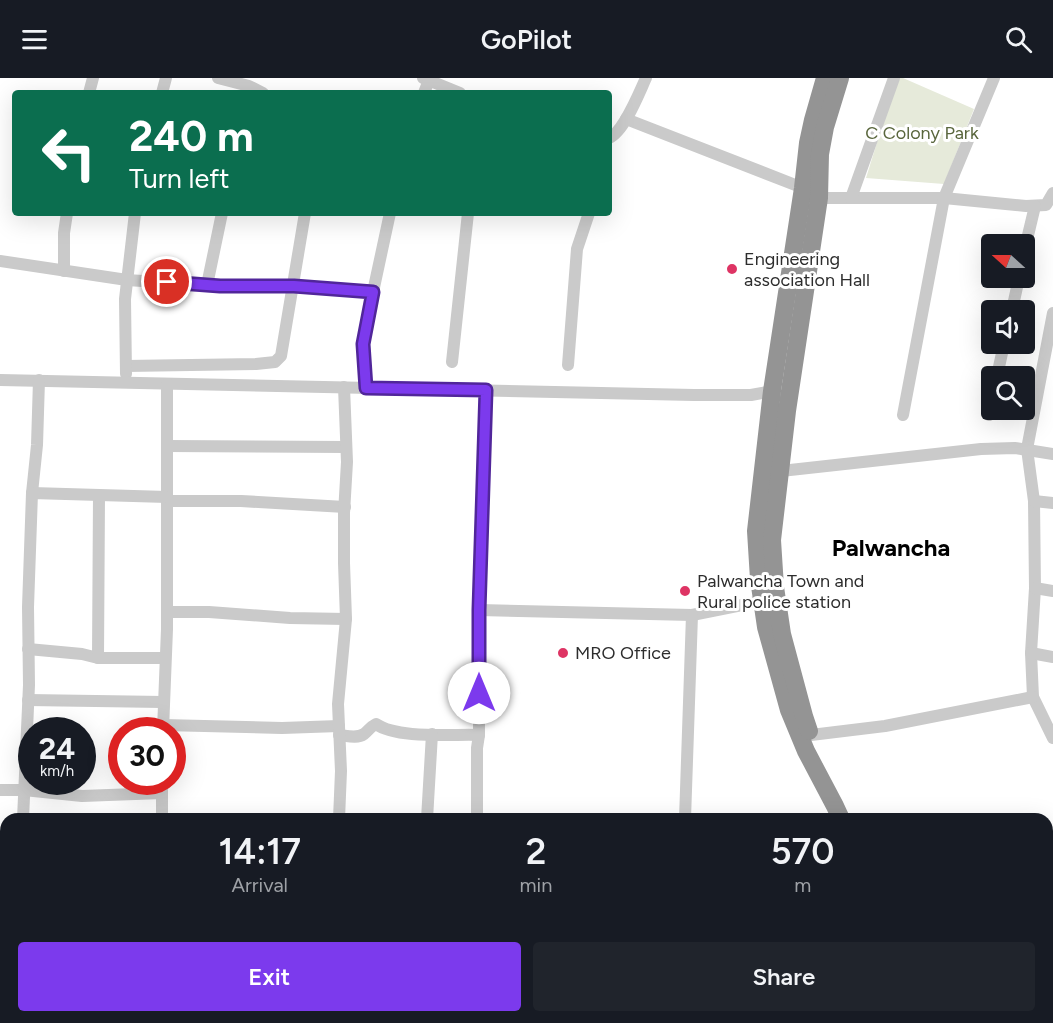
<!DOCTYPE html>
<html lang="en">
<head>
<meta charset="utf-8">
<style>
  body { margin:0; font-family:Figtree,sans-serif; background:#20242c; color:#f1f3f6; height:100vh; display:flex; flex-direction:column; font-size:22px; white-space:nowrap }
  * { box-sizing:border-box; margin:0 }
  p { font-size:20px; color:#9ea1a6 }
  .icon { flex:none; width:33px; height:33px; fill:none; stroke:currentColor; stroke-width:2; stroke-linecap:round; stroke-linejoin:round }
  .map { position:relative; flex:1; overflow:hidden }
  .panel { position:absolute; left:0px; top:735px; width:1053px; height:210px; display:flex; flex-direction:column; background:#171b24; border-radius:18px 18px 0 0; box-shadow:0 6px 24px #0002 }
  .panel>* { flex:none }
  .guide { position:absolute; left:12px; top:12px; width:600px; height:126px; border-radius:6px; box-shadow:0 6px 24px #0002; background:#0b6e4f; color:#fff; overflow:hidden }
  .needle { width:39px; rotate:291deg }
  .controls { position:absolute; left:981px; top:156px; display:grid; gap:12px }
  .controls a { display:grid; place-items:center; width:54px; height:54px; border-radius:6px; background:#171b24; box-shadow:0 6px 24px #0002; font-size:30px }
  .speed { position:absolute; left:18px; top:639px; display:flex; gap:12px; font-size:30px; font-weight:700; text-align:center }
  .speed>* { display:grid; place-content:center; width:78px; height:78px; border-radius:50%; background:#171b24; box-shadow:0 6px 24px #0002; line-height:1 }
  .speed small { font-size:15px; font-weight:400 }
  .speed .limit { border:9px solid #d22; background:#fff; color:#111 }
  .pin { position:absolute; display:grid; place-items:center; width:51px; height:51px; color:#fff; margin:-26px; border:3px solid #fff; border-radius:50%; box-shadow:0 2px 6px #0007 }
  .me { position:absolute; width:66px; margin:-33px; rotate:0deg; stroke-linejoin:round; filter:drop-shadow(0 0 4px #0008) }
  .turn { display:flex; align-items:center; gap:21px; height:126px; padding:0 18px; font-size:27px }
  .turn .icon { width:78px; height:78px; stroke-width:2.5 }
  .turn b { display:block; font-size:42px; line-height:51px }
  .eta { display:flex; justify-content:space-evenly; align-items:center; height:102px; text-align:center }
  .eta b { font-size:36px; font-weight:600; line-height:42px }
  .primary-button { display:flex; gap:12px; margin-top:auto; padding:12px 18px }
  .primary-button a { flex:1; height:69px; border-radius:6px; background:#7c3aed; color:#fff; font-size:24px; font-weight:600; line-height:69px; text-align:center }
  .primary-button a+a { background:#20242c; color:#f1f3f6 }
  header { display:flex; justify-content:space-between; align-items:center; height:78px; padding:0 18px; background:#171b24; font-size:27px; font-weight:600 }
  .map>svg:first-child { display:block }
</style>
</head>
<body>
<header><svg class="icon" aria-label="menu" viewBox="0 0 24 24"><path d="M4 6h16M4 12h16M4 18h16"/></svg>GoPilot<svg class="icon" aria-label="search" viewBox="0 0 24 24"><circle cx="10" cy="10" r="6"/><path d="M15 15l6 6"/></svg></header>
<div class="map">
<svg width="1053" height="945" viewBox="0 0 1053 945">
  <rect width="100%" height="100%" fill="#fff"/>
  <!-- green -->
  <path fill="#e6eada" d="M897,0H903L974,31L944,106L866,100Z"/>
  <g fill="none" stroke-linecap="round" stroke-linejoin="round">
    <!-- minor -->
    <g stroke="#cacaca" stroke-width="12">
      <path d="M218,0L249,8L263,15"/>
      <path d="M423,0L460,15"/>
      <path d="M89,15L93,0"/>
      <path d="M162,15L166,0"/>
      <path d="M424,15L429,2"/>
      <path d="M626,41L803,110L819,120H944L1026,128L1046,127L1053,115"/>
      <path d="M609,60C624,54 639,15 646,0"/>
      <path d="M851,120L894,0"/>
      <path d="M1024,174L1035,128"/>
      <path d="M0,183L127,202L220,208H294L373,214"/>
      <path d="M64,193V155L67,135"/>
      <path d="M207,207L222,135"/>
      <path d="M1012,232L1019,200"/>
      <path d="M1053,235L1027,371L1034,423L1035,510L1031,575L1033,619L1053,660"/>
      <path d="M452,284L468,135"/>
      <path d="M568,287L577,171L589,135"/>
      <path d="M126,288L256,286L275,284L281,278L305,135"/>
      <path d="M126,296L125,221L135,135"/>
      <path d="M997,298L1004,266"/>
      <path d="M0,302L694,317H751L772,313L776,318"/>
      <path d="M366,310L363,266L373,214L390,135"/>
      <path d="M903,337L944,120L994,0"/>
      <path d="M989,337L992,325"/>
      <path d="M167,368L346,369"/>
      <path d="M781,393L981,371L1015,370L1053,376"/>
      <path d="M32,415L37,367L39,302"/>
      <path d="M167,423H241L345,429"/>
      <path d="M1034,423L1053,425"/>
      <path d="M1035,510L1053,513"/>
      <path d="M479,532L692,537L762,523L766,527"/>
      <path d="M167,534H209L290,540L346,541"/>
      <path d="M28,571L82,576L98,580H165"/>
      <path d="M1031,575L1053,579"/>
      <path d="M98,580L99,418"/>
      <path d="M28,622L163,624"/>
      <path d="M163,647L282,650L339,648"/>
      <path d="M163,652L167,551V306"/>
      <path d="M339,657C348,658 357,661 364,656C369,652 370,649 376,646C397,661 452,656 479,657"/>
      <path d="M811,657L885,648L1033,619"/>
      <path d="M0,712H24L82,718L162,715"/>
      <path d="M23,741L29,607L28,529L32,415L167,419"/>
      <path d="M162,741V704"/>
      <path d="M339,741L341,693L338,626L346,541L344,485V435L347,384L344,309"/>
      <path d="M427,741L432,656"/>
      <path d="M477,741V670L479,657V532L486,312"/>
      <path d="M685,741L692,537"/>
      <path d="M0,771H6"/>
      <path d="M1047,855L1053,854"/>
      <path d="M337,939V945"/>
      <path d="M803,939H813"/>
      <path d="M858,939L860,945"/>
      <path d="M679,944L733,939"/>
      <path d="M17,945V939"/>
      <path d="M155,945V939"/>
      <path d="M475,945V939"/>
    </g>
    <!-- highway -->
    <g stroke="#949494" stroke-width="18">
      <path d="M825,0L813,42L808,65L803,110L772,313L756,453L759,501L766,549L789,632L806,673L835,728L841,741"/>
      <path d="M809,653L804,638L782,556L775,509L772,462L787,333L819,120L820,76L825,49L840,0"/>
      <path d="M917,939L919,945"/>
      <path d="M932,939L935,945"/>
    </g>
  </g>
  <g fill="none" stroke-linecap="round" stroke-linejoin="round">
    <defs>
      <path id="route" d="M167,204L220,208H294L373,214L363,266L366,310L486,312L479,532V615"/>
    </defs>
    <!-- route casing -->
    <use href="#route" stroke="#51269a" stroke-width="15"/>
    <!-- route -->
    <use href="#route" stroke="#7c3aed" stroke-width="10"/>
  </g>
  <!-- markers -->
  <g fill="#de3464" stroke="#fff" stroke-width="2">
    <circle cx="732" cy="191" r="6"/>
    <circle cx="685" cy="513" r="6"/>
    <circle cx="563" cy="575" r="6"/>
  </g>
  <g text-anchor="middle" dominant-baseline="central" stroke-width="6" stroke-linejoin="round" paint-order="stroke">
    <!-- park labels -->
    <g font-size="18" fill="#59663c" stroke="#fff">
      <text x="922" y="55">C Colony Park</text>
    </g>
    <!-- poi labels -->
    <g font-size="18" fill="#2d2d2d" stroke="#fff" text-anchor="start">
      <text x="744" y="181">Engineering<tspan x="744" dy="21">association Hall</tspan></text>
      <text x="697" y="503">Palwancha Town and<tspan x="697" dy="21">Rural police station</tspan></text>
      <text x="575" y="575">MRO Office</text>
    </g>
    <!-- district labels -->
    <g font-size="24" font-weight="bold" fill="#000" stroke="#fff">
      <text x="891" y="469">Palwancha</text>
    </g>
  </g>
</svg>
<div class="controls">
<a><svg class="needle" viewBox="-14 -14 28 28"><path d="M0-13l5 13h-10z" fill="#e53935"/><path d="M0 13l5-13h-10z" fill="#9ea1a6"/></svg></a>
<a><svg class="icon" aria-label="sound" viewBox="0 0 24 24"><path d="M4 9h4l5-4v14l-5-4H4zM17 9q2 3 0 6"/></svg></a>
<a><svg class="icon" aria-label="search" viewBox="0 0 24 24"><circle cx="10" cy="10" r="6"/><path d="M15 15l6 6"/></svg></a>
</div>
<div class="speed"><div>24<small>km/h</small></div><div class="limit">30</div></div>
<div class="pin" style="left:167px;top:204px;background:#d93025"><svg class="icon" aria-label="arrive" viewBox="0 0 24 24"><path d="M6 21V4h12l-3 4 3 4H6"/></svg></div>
<svg class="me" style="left:479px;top:615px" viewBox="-20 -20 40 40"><circle r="19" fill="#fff"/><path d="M0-13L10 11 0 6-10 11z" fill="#7c3aed"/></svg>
<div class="guide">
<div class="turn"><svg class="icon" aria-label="left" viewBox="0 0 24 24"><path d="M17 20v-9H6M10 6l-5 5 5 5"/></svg><div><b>240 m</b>Turn left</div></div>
</div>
<section class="panel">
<div class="eta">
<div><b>14:17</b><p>Arrival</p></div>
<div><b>2</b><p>min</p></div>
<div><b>570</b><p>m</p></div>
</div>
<div class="primary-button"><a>Exit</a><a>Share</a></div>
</section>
</div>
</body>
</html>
